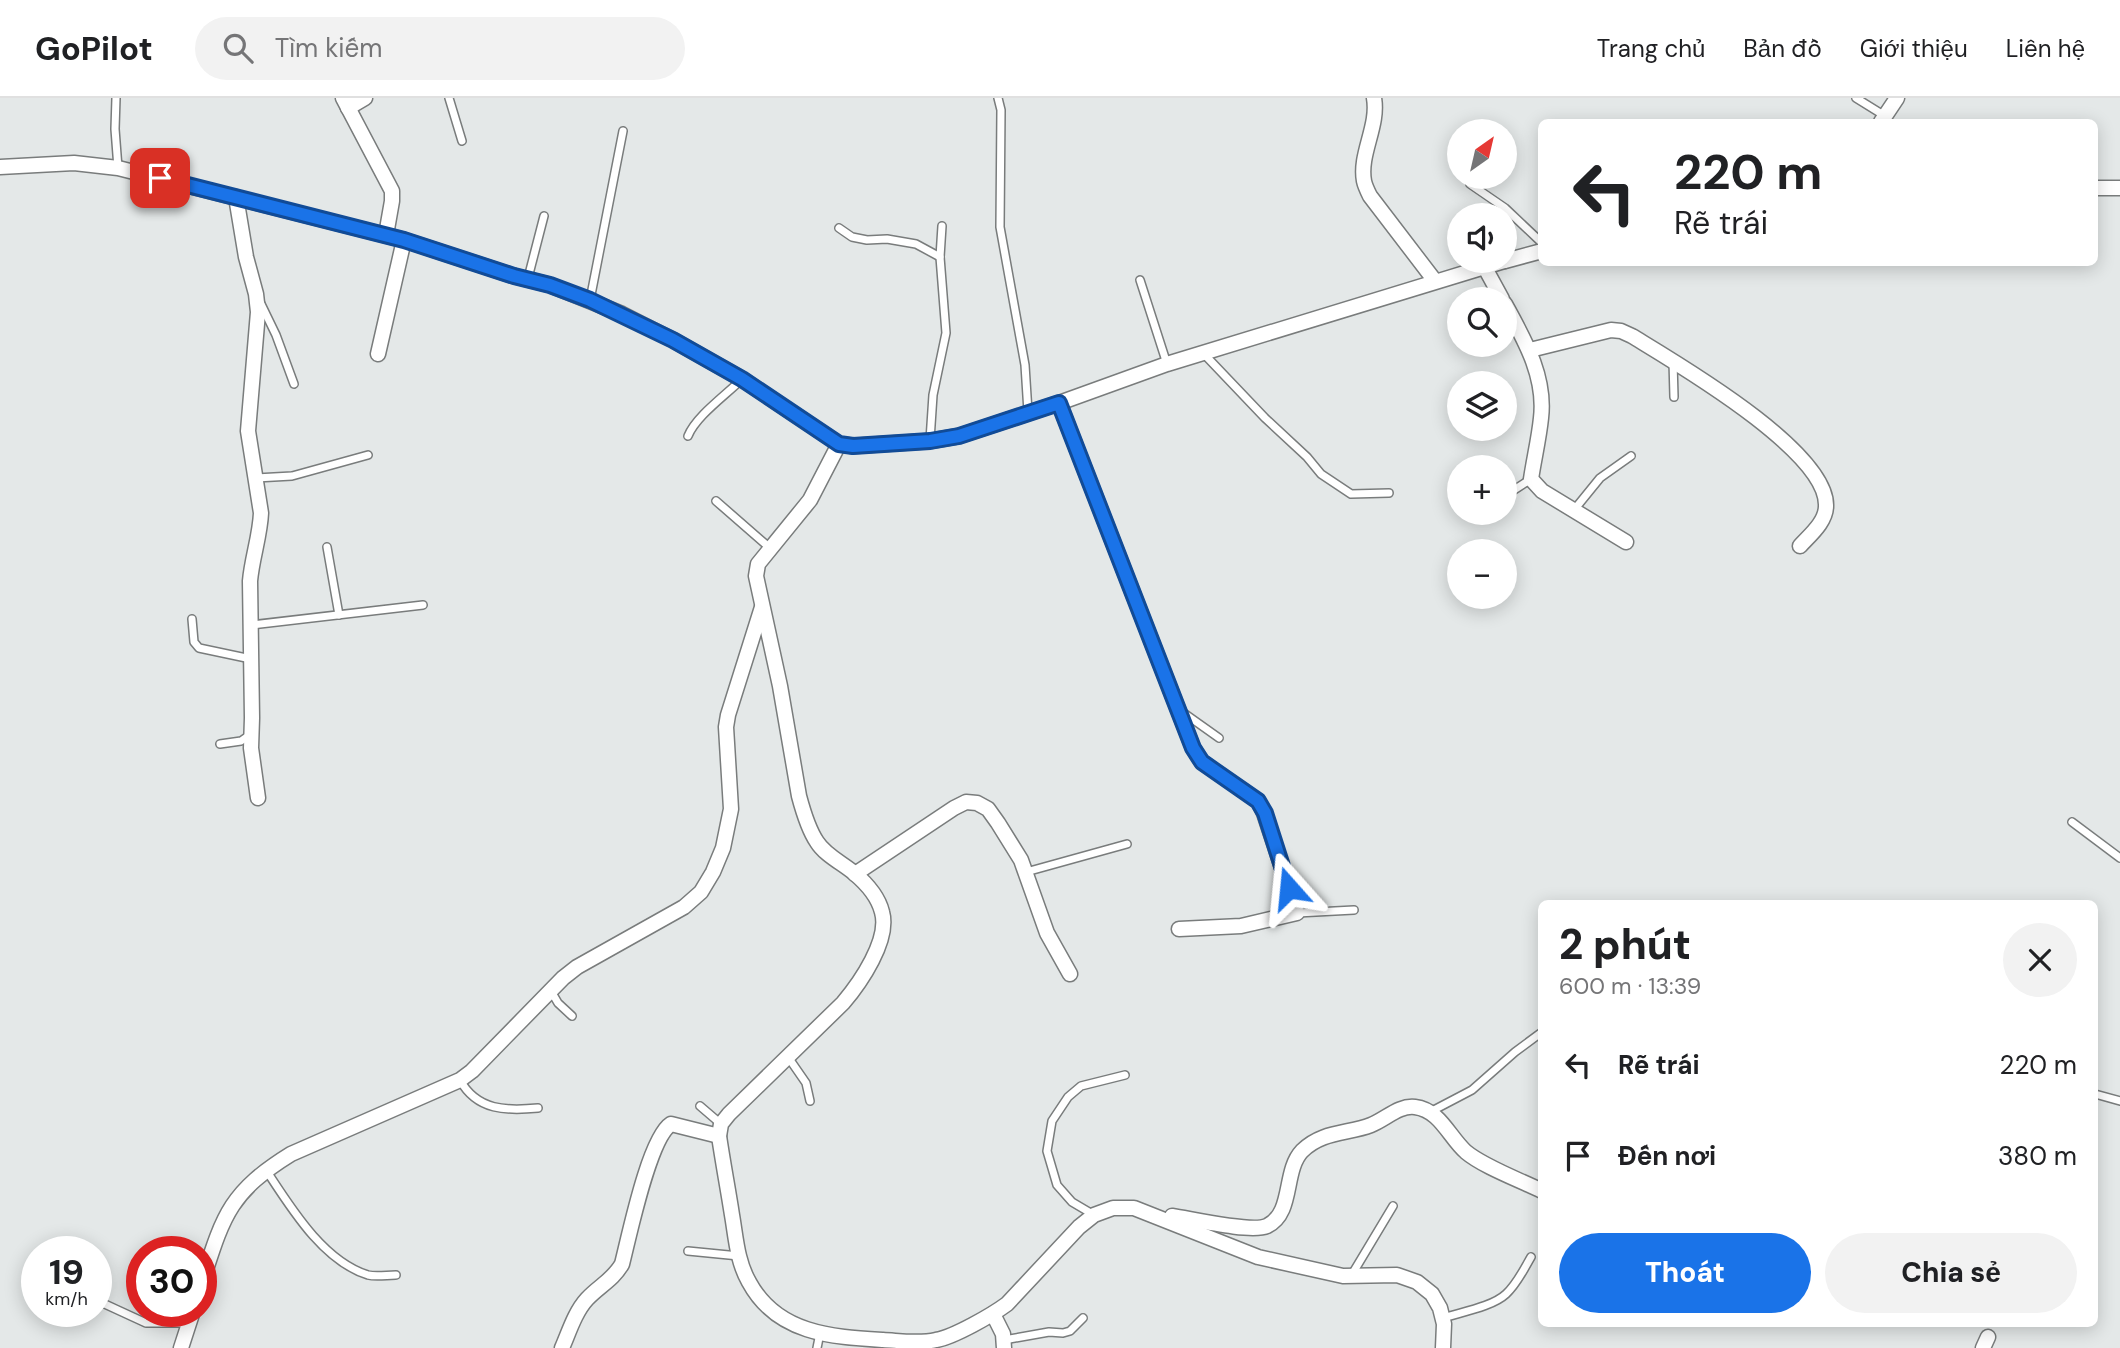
<!DOCTYPE html>
<html lang="vi">
<head>
<meta charset="utf-8">
<style>
  body { margin:0; font-family:"DM Sans",sans-serif; background:#f2f2f2; color:#202124; height:100vh; display:flex; flex-direction:column; font-size:26px; white-space:nowrap }
  * { box-sizing:border-box; margin:0 }
  p { font-size:23px; color:#757577 }
  .icon { flex:none; width:38px; height:38px; fill:none; stroke:currentColor; stroke-width:2; stroke-linecap:round; stroke-linejoin:round }
  .map { position:relative; flex:1; overflow:hidden }
  .panel { position:absolute; left:1538px; top:802px; width:560px; height:427px; display:flex; flex-direction:column; background:#fff; border-radius:10px; box-shadow:0 4px 18px #0003 }
  .panel>* { flex:none }
  .hud { position:absolute; left:1538px; top:21px; width:560px; height:147px; border-radius:10px; box-shadow:0 4px 18px #0003; background:#fff; color:#202124; overflow:hidden }
  .needle { width:46px; rotate:34deg }
  .buttons { position:absolute; left:1447px; top:21px; display:grid; gap:14px }
  .buttons a { display:grid; place-items:center; width:70px; height:70px; border-radius:50%; background:#fff; box-shadow:0 4px 18px #0003; font-size:35px }
  .speed { position:absolute; left:21px; top:1138px; display:flex; gap:14px; font-size:35px; font-weight:700; text-align:center }
  .speed>* { display:grid; place-content:center; width:91px; height:91px; border-radius:50%; background:#fff; box-shadow:0 4px 18px #0003; line-height:1 }
  .speed small { font-size:18px; font-weight:400 }
  .speed .limit { border:10px solid #d22; background:#fff; color:#111 }
  .pin { position:absolute; display:grid; place-items:center; width:60px; height:60px; color:#fff; margin:-30px; border-radius:14px; box-shadow:0 4px 10px #0006 }
  .me { position:absolute; width:77px; margin:-38px; rotate:342deg; stroke-linejoin:round; filter:drop-shadow(0 0 5px #0008) }
  .turn { display:flex; align-items:center; gap:24px; height:147px; padding:0 21px; font-size:32px }
  .turn .icon { width:91px; height:91px; stroke-width:2.5 }
  .turn b { display:block; font-size:49px; line-height:60px }
  .round { display:grid; place-items:center; flex:none; width:74px; height:74px; border-radius:37px; background:#f2f2f2 }
  .head { display:flex; align-items:center; justify-content:space-between; height:119px; padding:0 21px }
  h1 { font-size:42px; font-weight:800; line-height:52px }
  .primary-button { display:flex; gap:14px; margin-top:auto; padding:14px 21px }
  .primary-button a { flex:1; height:80px; border-radius:42px; background:#1a73e8; color:#fff; font-size:28px; font-weight:800; line-height:80px; text-align:center }
  .primary-button a+a { background:#f2f2f2; color:#202124 }
  ul { padding:0; list-style:none }
  li { display:flex; align-items:center; gap:21px; height:91px; padding:0 21px }
  li div { flex:1 }
  li b { display:block; font-size:26px }
  li em { font-style:normal }
  header { display:flex; align-items:center; gap:42px; box-sizing:border-box; height:98px; padding:0 35px; background:#fff; border-bottom:2px solid #e0e0e0 }
  header strong { font-size:33px }
  nav { display:flex; gap:38px; margin-inline-start:auto; font-size:24px }
  .search { width:490px; height:63px; background:#f2f2f2; display:flex; align-items:center; gap:18px; box-sizing:border-box; padding:0 24px; border-radius:38px; color:#757577; font-size:26px }
  .map>svg:first-child { display:block }
</style>
</head>
<body>
<header>
<strong>GoPilot</strong>
<div class="search"><svg class="icon" aria-label="search" viewBox="0 0 24 24"><circle cx="10" cy="10" r="6"/><path d="M15 15l6 6"/></svg>Tìm kiếm</div>
<nav><a>Trang chủ</a><a>Bản đồ</a><a>Giới thiệu</a><a>Liên hệ</a></nav>
</header>
<div class="map">
<svg width="2120" height="1250" viewBox="0 0 2120 1250">
  <rect width="100%" height="100%" fill="#e4e8e8"/>
  <g fill="none" stroke-linecap="round" stroke-linejoin="round">
    <defs>
      <g id="service">
        <path d="M116,0L115,31L118,70"/>
        <path d="M449,0L462,43"/>
        <path d="M998,0L1001,12L1000,129L1025,267L1028,314"/>
        <path d="M1856,0L1885,18"/>
        <path d="M1470,86L1505,110L1542,145"/>
        <path d="M839,130L852,139L867,142L887,141L916,146L940,159"/>
        <path d="M528,180L544,118"/>
        <path d="M1140,182L1167,266"/>
        <path d="M590,202L623,33"/>
        <path d="M261,206L276,237L294,286"/>
        <path d="M1204,256L1265,320L1307,359L1321,376L1351,396L1389,395"/>
        <path d="M1673,263L1674,299"/>
        <path d="M688,338C696,318 726,297 742,281"/>
        <path d="M930,342L933,297L946,235L940,159L942,128"/>
        <path d="M256,380L292,378L368,357"/>
        <path d="M1505,391L1514,392L1531,381"/>
        <path d="M716,403L770,450"/>
        <path d="M1574,412L1600,380L1631,358"/>
        <path d="M327,449L339,517"/>
        <path d="M192,521L194,544L199,550L251,561"/>
        <path d="M251,527L423,507"/>
        <path d="M1181,613L1219,640"/>
        <path d="M220,646L241,643L251,636"/>
        <path d="M2072,724L2120,760"/>
        <path d="M1026,774L1127,746"/>
        <path d="M1297,815L1354,812"/>
        <path d="M551,893L558,905L572,918"/>
        <path d="M788,959L806,985L810,1003"/>
        <path d="M460,982C477,1013 507,1013 538,1010"/>
        <path d="M2095,996L2120,1003"/>
        <path d="M700,1008L721,1026"/>
        <path d="M1430,1014L1472,992L1515,954L1542,934"/>
        <path d="M266,1072C291,1110 323,1163 368,1177C376,1179 387,1177 396,1177"/>
        <path d="M1094,1117L1072,1104L1057,1087L1047,1053L1052,1023L1068,999L1081,988L1125,977"/>
        <path d="M688,1153L739,1158"/>
        <path d="M1351,1178L1393,1108"/>
        <path d="M96,1202L146,1225H188"/>
        <path d="M1443,1220C1461,1214 1492,1209 1506,1196C1517,1186 1524,1171 1531,1159"/>
        <path d="M1004,1242L1049,1234L1063,1235L1070,1233L1083,1220"/>
        <path d="M817,1250L820,1235"/>
      </g>
      <g id="minor">
        <path d="M343,0L392,93V103L386,137"/>
        <path d="M1374,0C1379,28 1359,56 1364,83C1365,88 1368,94 1370,98L1435,183"/>
        <path d="M348,10L365,0"/>
        <path d="M1881,24L1897,0"/>
        <path d="M0,69L74,65L118,70L404,142L514,178L550,187L622,216L673,242L742,281L839,346L853,348L930,343L959,338L1059,305L1167,266L1504,163"/>
        <path d="M2095,90H2120"/>
        <path d="M236,99L246,159L256,196L258,214L248,333L261,415C260,438 252,460 250,483L252,620L251,650L258,700"/>
        <path d="M1505,163L1542,153"/>
        <path d="M1484,168L1502,201"/>
        <path d="M1505,206C1524,241 1546,278 1541,320C1539,340 1534,361 1531,381L1542,393L1626,444"/>
        <path d="M1530,252L1611,232L1621,233L1632,238C1676,265 1828,353 1826,408C1826,424 1810,437 1800,448"/>
        <path d="M378,256L404,142"/>
        <path d="M1059,305L1193,650L1202,664L1258,703L1264,715L1297,815L1241,828L1179,831"/>
        <path d="M839,346L810,402L758,466L756,478L780,588L799,698C803,713 808,731 817,744C825,757 842,765 854,775C866,785 878,798 882,814C890,842 860,885 843,905L729,1016L721,1026L719,1038C723,1065 728,1091 732,1117C736,1140 737,1163 749,1184C777,1236 832,1239 883,1242C901,1243 919,1246 936,1242C954,1239 992,1217 1007,1206L1079,1129L1094,1117L1113,1110H1134L1258,1159L1343,1178L1397,1177L1417,1184L1432,1196L1440,1210L1444,1226L1443,1250"/>
        <path d="M855,776L954,710L966,704L977,705L988,711L998,725L1021,762L1047,835L1070,876"/>
        <path d="M1172,1118C1192,1121 1251,1135 1267,1128C1294,1115 1283,1073 1302,1053C1322,1033 1348,1036 1371,1027C1386,1021 1399,1007 1415,1009C1440,1012 1449,1039 1466,1054C1484,1069 1520,1082 1542,1093"/>
        <path d="M201,1187C223,1119 228,1095 291,1056L460,982L472,973L563,880L577,869L684,809L701,794L713,774L723,750L731,711L726,629L728,617L762,509"/>
        <path d="M993,1216L1003,1236L1004,1250"/>
        <path d="M181,1250L193,1213"/>
        <path d="M562,1250C569,1234 575,1214 587,1201C599,1188 613,1182 622,1166C629,1139 649,1040 671,1026L719,1038"/>
        <path d="M1983,1250L1988,1239"/>
      </g>
    </defs>
    <!-- service casing -->
    <use href="#service" stroke="#797c7c" stroke-width="10"/>
    <!-- minor casing -->
    <use href="#minor" stroke="#797c7c" stroke-width="17"/>
    <!-- service -->
    <use href="#service" stroke="#fff" stroke-width="7"/>
    <!-- minor -->
    <use href="#minor" stroke="#fff" stroke-width="14"/>
  </g>
  <g fill="none" stroke-linecap="round" stroke-linejoin="round">
    <defs>
      <path id="route" d="M160,80L404,142L514,178L550,187L590,202L673,242L742,281L839,346L853,348L930,343L959,338L1059,305L1193,650L1202,664L1258,703L1265,715L1289,790"/>
    </defs>
    <!-- route casing -->
    <use href="#route" stroke="#114b97" stroke-width="18"/>
    <!-- route -->
    <use href="#route" stroke="#1a73e8" stroke-width="12"/>
  </g>
</svg>
<div class="buttons">
<a><svg class="needle" viewBox="-14 -14 28 28"><path d="M0-13l5 13h-10z" fill="#e53935"/><path d="M0 13l5-13h-10z" fill="#757577"/></svg></a>
<a><svg class="icon" aria-label="sound" viewBox="0 0 24 24"><path d="M4 9h4l5-4v14l-5-4H4zM17 9q2 3 0 6"/></svg></a>
<a><svg class="icon" aria-label="search" viewBox="0 0 24 24"><circle cx="10" cy="10" r="6"/><path d="M15 15l6 6"/></svg></a>
<a><svg class="icon" aria-label="layers" viewBox="0 0 24 24"><path d="M12 4l9 5-9 5-9-5zM3 14l9 5 9-5"/></svg></a>
<a>+</a>
<a>−</a>
</div>
<div class="speed"><div>19<small>km/h</small></div><div class="limit">30</div></div>
<div class="pin" style="left:160px;top:80px;background:#d93025"><svg class="icon" aria-label="arrive" viewBox="0 0 24 24"><path d="M6 21V4h12l-3 4 3 4H6"/></svg></div>
<svg class="me" style="left:1289px;top:790px" viewBox="-20 -20 40 40"><path d="M0-17L14 15 0 8-14 15z" fill="#1a73e8" stroke="#fff" stroke-width="4"/></svg>
<div class="hud">
<div class="turn"><svg class="icon" aria-label="left" viewBox="0 0 24 24"><path d="M17 20v-9H6M10 6l-5 5 5 5"/></svg><div><b>220 m</b>Rẽ trái</div></div>
</div>
<section class="panel">
<div class="head"><div><h1>2 phút</h1><p>600 m · 13:39</p></div><a class="round"><svg class="icon" aria-label="close" viewBox="0 0 24 24"><path d="M6 6l12 12M18 6L6 18"/></svg></a></div>
<ul>
<li><svg class="icon" aria-label="left" viewBox="0 0 24 24"><path d="M17 20v-9H6M10 6l-5 5 5 5"/></svg><div><b>Rẽ trái</b></div><em>220 m</em></li>
<li><svg class="icon" aria-label="arrive" viewBox="0 0 24 24"><path d="M6 21V4h12l-3 4 3 4H6"/></svg><div><b>Đến nơi</b></div><em>380 m</em></li>
</ul>
<div class="primary-button"><a>Thoát</a><a>Chia sẻ</a></div>
</section>
</div>
</body>
</html>
